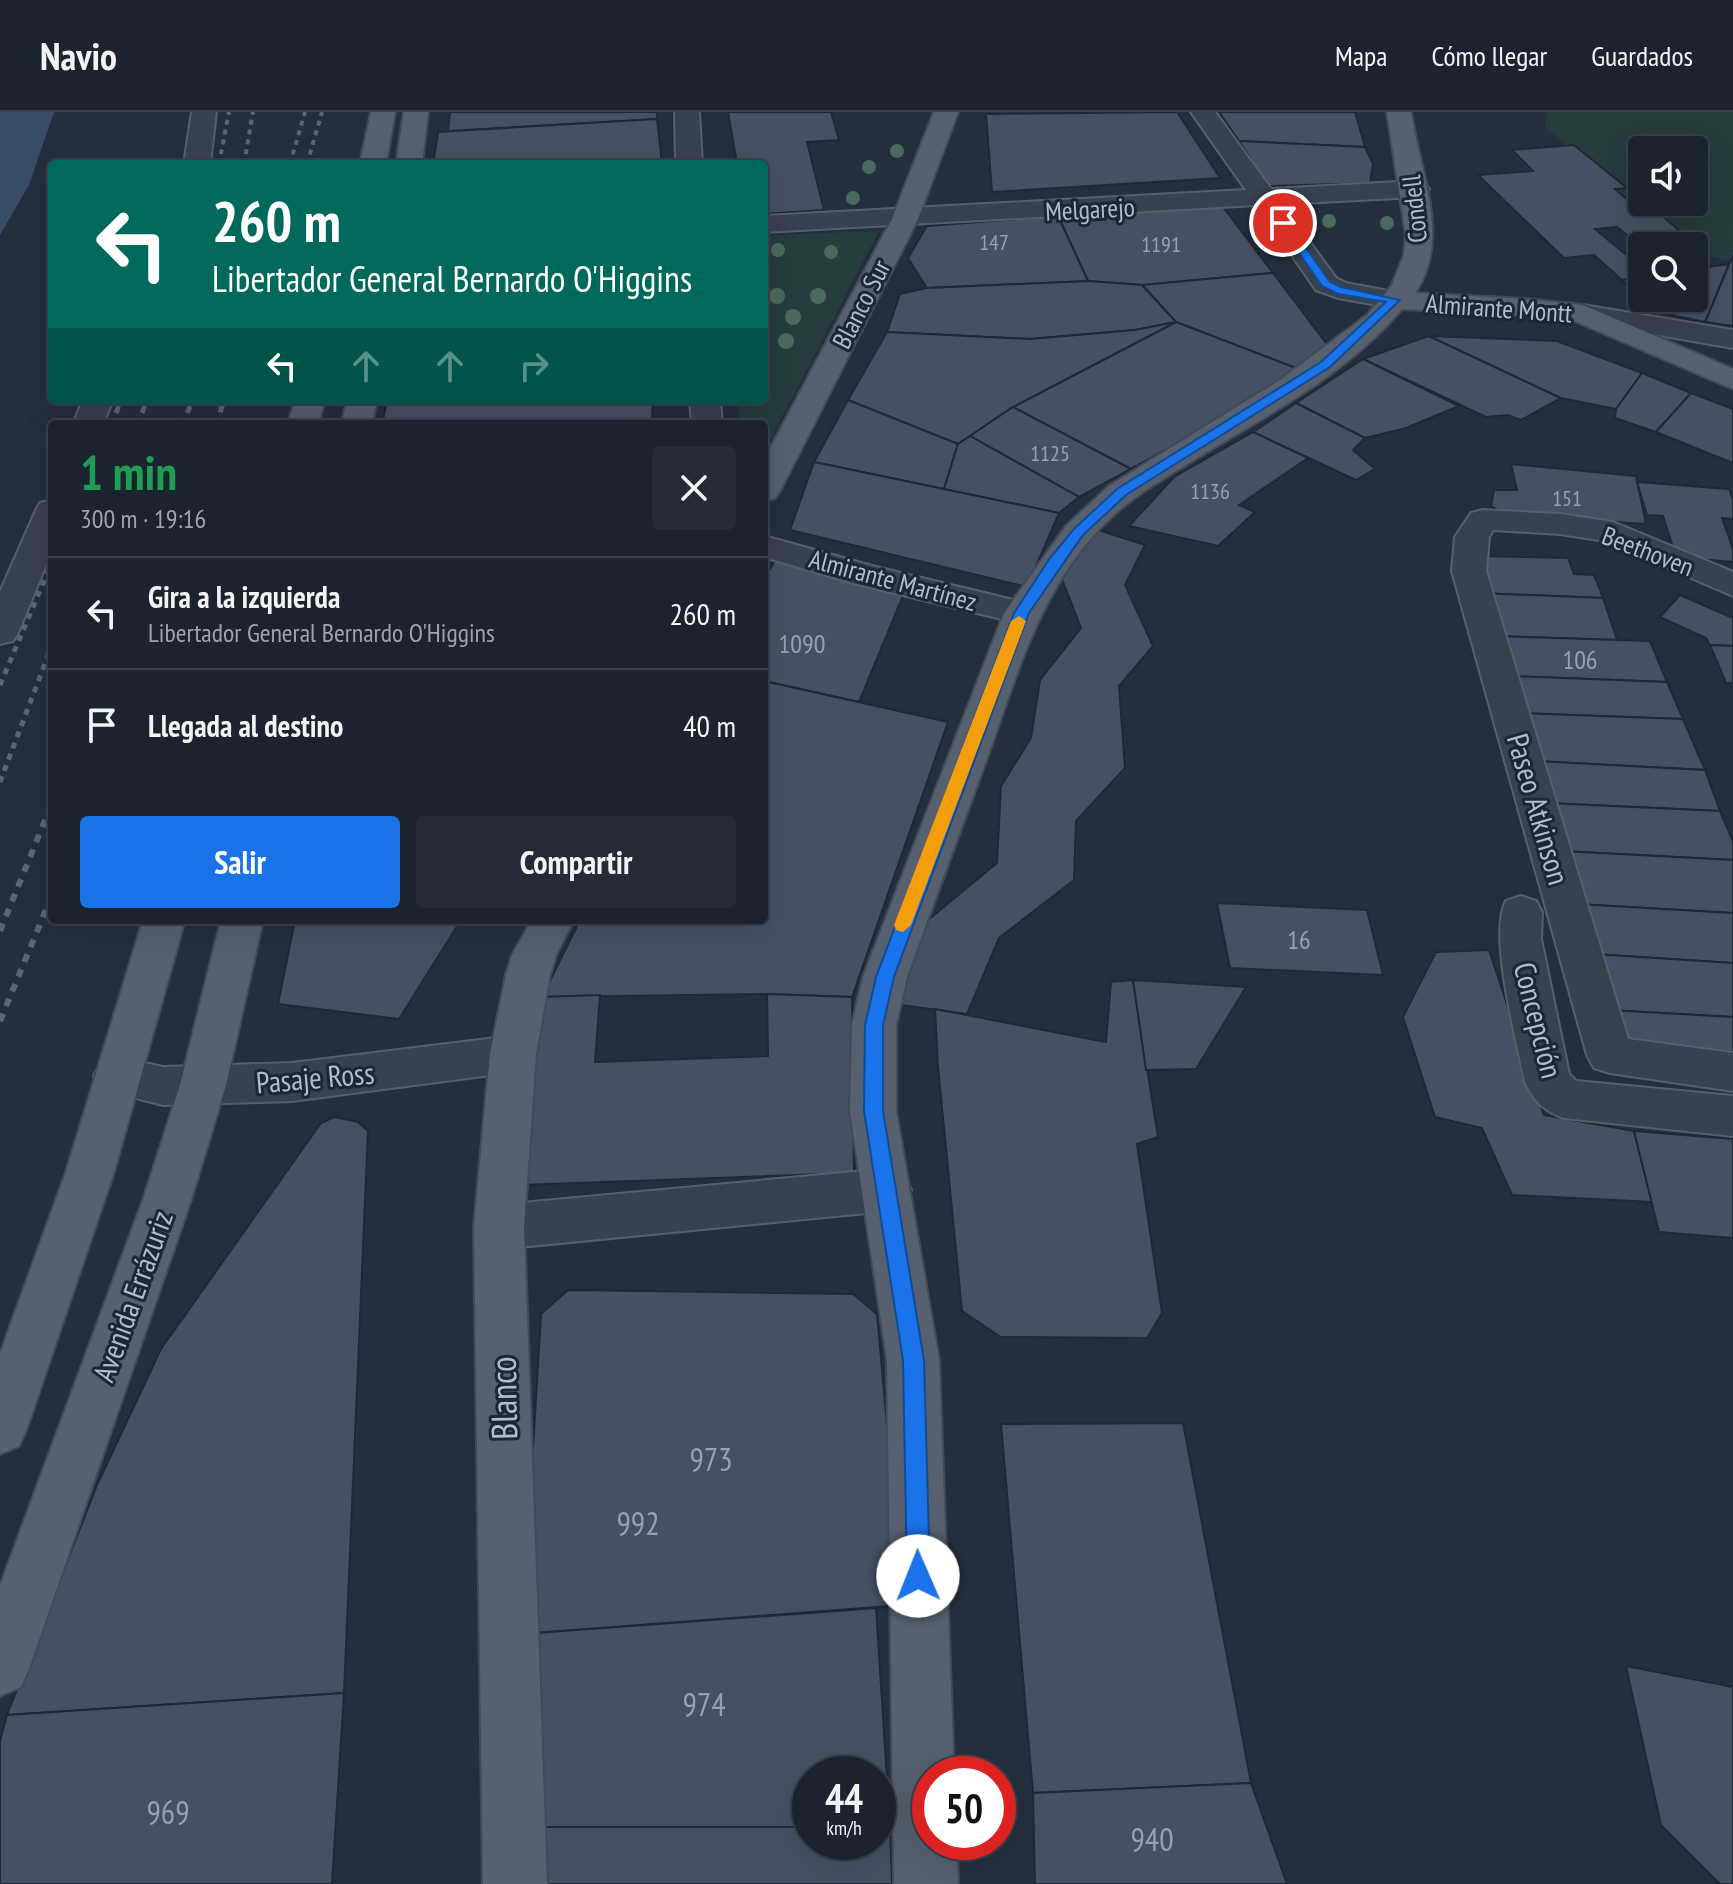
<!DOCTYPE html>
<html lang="es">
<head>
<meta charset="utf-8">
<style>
  body { margin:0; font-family:"PT Sans Narrow",sans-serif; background:#242b36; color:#f1f3f6; height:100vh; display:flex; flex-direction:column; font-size:30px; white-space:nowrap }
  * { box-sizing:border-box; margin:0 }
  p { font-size:26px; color:#a0a4aa }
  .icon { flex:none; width:44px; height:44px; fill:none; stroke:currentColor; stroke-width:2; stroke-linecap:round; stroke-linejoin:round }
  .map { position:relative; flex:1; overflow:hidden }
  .sheet { position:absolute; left:48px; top:308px; width:720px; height:504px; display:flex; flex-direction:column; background:#1b232e; border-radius:8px; box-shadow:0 8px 32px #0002,0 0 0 2px #39404a }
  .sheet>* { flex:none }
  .banner { position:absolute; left:48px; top:48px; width:720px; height:244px; border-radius:8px; box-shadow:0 8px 32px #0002,0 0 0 2px #39404a; background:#00695c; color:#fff; overflow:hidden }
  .controls { position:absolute; left:1628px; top:24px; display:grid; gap:16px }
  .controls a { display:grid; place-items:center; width:80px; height:80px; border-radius:8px; background:#1b232e; box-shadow:0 8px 32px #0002,0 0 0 2px #39404a; font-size:40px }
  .speed { position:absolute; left:792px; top:1644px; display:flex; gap:16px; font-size:40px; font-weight:700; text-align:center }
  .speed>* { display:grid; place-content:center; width:104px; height:104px; border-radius:50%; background:#1b232e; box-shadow:0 8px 32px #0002,0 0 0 2px #39404a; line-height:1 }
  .speed small { font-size:20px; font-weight:400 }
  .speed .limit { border:12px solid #d22; background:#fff; color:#111 }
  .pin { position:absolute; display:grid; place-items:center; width:68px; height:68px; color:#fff; margin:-34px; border:4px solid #fff; border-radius:50%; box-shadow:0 2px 8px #0007 }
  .me { position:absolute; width:88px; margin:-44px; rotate:359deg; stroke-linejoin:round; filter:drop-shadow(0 0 6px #0008) }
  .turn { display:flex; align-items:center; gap:28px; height:168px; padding:0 32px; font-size:36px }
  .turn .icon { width:104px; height:104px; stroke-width:2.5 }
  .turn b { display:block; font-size:56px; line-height:68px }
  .lanes { display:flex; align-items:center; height:76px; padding:0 32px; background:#0003; justify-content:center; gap:40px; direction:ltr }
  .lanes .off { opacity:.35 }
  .round { display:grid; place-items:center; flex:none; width:84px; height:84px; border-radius:8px; background:#242b36 }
  .overview { display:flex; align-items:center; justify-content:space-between; height:136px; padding:0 32px }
  h1 { font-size:48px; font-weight:700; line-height:60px; color:#1e9e55 }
  .cta { display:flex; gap:16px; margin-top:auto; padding:16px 32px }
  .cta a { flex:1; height:92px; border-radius:8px; background:#1a73e8; color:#fff; font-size:32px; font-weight:700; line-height:92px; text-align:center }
  .cta a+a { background:#242b36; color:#f1f3f6 }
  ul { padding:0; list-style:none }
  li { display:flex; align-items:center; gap:24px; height:112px; padding:0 32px; border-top:2px solid #39404a }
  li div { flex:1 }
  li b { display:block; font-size:30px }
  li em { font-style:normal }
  header { display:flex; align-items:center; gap:48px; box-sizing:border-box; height:112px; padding:0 40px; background:#1b232e; border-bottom:2px solid #39404a }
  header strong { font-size:38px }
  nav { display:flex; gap:44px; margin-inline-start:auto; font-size:28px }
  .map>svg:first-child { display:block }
</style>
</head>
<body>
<header>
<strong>Navio</strong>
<nav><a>Mapa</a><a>Cómo llegar</a><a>Guardados</a></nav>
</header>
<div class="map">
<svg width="1733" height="1772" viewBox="0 0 1733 1772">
  <rect width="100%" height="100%" fill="#242f3e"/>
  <!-- green -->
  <g fill="#263c3f" fill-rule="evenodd">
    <path d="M1547,0H1733V149L1708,144L1693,130L1618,86L1615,77L1545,15ZM1642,38H1694V90H1642Z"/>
    <path d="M879,119L764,340V312H739L738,288H764V123Z"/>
  </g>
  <!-- water -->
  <path fill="#394c67" d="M0,0H54L29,73L0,123Z"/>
  <!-- building -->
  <g fill="#455162" stroke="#1f2835" stroke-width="2">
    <path d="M450,0H657V7L448,19Z"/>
    <path d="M728,0H831L839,28L807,30L824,98L764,102V52H737Z"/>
    <path d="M1177,0L1220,66L992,80L986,2Z"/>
    <path d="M1219,0H1355L1365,35L1239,29Z"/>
    <path d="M657,7L662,52H433L438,20Z"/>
    <path d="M1239,29L1365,35L1373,52L1370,71L1268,74Z"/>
    <path d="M1574,33L1627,76L1615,77L1634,93L1648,92L1693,130L1642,135L1617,115L1595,117L1642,156V165L1622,168L1594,143L1564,146L1478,63L1533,59L1512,38Z"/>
    <path d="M1223,95L1273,161L1142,173L1088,169L1058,104Z"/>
    <path d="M1058,104L1088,169L927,176L908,146L927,114Z"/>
    <path d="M1733,143V214L1705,210L1729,152Z"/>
    <path d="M1729,152L1705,210L1653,199L1622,168L1642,165V186H1694V157Z"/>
    <path d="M1273,161L1332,239L1301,258L1176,210L1142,173Z"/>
    <path d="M1088,169L1142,173L1176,210L1135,218L1030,227L887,220L900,182L927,176Z"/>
    <path d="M1176,210L1301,258V263L1131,357L1013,295Z"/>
    <path d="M1176,210L1013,295L958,332L848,288L887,220L1030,227L1135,218Z"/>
    <path d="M1429,224L1561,286L1521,308L1508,303L1486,305L1363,247Z"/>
    <path d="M1429,224L1557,229L1642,261L1616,297L1561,286Z"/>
    <path d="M1363,247L1459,294L1406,316L1365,326L1296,291Z"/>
    <path d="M1642,261L1691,281L1656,320L1615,306L1616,297Z"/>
    <path d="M1691,281L1733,297V351L1656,320Z"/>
    <path d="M387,288H653L652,312H382Z"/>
    <path d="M848,288L958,332L944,377L814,350Z"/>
    <path d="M1296,291L1365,326L1353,338L1375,357L1356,368L1253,320Z"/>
    <path d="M1013,295L1131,357L1079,385L970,324Z"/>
    <path d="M1253,320L1308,346L1239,393L1255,400L1218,434L1129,414L1174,365Z"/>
    <path d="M970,324L1079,385L1059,401L944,377L958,332Z"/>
    <path d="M814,350L1059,401L1027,475L790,418Z"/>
    <path d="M1511,352L1636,364L1646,412L1506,403L1491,394L1494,378H1517Z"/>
    <path d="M1637,370L1729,377L1733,388V407L1722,406L1733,437V450L1676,445L1663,404L1647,403Z"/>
    <path d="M1089,415L1145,433L1125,473L1153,534L1119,574L1125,656L1076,709L1074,768L999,826L967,902L893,892L922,813L997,751L1001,674L1031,626L1040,568L1081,516L1060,462Z"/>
    <path d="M777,444L905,479L859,590L764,569V468Z"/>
    <path d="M1478,444L1568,446L1574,462L1594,463L1603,486L1478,481Z"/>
    <path d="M1478,481L1603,486L1617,528L1494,524Z"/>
    <path d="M1680,483L1733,506V534L1710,533L1706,526L1660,505Z"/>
    <path d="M1494,524L1650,529L1667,570L1508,564Z"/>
    <path d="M1710,533L1733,534V571H1726Z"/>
    <path d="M1508,564L1667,570L1683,607L1520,601Z"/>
    <path d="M764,569L948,610L852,885L767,882L542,885L580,808H764Z"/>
    <path d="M1520,601L1683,607L1705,658L1535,649Z"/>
    <path d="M1535,649L1705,658L1720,699L1547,691Z"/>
    <path d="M1547,691L1720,699L1733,730V748L1562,739Z"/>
    <path d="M1562,739L1733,748V801L1577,792Z"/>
    <path d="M1217,791L1367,798L1383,863L1230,856Z"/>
    <path d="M1577,792L1733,801V851L1593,842Z"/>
    <path d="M295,808H461L399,907L278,892Z"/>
    <path d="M1489,838L1544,1003L1634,1019L1652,1090L1512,1083L1482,1016L1435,1005L1403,905L1436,840Z"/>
    <path d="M1593,842L1733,851V905L1608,898Z"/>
    <path d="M1133,868L1158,1025L1137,1032L1162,1201L1147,1226L1001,1225L962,1199L938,955L935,897L1106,930L1111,870Z"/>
    <path d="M1133,868L1246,875L1196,957L1146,958Z"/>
    <path d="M767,882L852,885L854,1061L521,1073L542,885L600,883L595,950L768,944Z"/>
    <path d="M1608,898L1733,905V956L1627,942Z"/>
    <path d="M334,1005L358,1010L368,1019L344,1581L7,1603L97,1373L161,1237L321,1011Z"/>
    <path d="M1634,1019L1733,1027V1126L1659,1120Z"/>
    <path d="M568,1178L853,1182L877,1202L903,1493L522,1522L541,1202Z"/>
    <path d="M1183,1311L1251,1671L1033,1681L1001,1312Z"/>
    <path d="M876,1496L890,1714H878V1662H810V1715H533L522,1522Z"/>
    <path d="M1626,1554L1733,1575V1772H1720L1661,1713Z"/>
    <path d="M344,1581L332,1772H0V1629L7,1603Z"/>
    <path d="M1251,1671L1287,1772H1035L1033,1681Z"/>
    <path d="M878,1714H890L892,1772H536L533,1715H810V1730H878Z"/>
  </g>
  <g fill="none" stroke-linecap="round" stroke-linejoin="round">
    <defs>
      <g id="minor">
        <path d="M192,0H216L210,52H184Z"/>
        <path d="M675,0H699L702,52H676Z"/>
        <path d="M1191,0H1215L1271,77L1416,69L1425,72L1429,77L1425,82L1416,85L1282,92L1336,166L1346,171L1404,182L1408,188L1404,194L1394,196L1338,186L1316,178L1257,93L764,120V104L1246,78Z"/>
        <path d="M1583,193L1733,218V236L1573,208L1569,202L1573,196Z"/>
        <path d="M83,288H113L103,312H73Z"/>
        <path d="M690,288H720L722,312H692Z"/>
        <path d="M52,388V438L18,521L13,529L0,532V480L36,398L40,391Z"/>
        <path d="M1483,398L1560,402L1613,410L1733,460V484L1605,429L1560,422L1493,418L1489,425L1486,459L1628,927L1733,941V979L1610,961L1594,956L1587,943L1452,459L1455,425L1471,401Z"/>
        <path d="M764,424L876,455L1034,493L1040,501L1034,509L1022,512L857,472L764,445Z"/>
        <path d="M1521,784L1536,789L1542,800L1541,827L1569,962L1576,969L1733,984V1024L1564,1006C1544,999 1534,989 1525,970C1517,929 1488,822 1506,789Z"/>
        <path d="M513,924L529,929L536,942L529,955L513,960L292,989L163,993L101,977L94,964L101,951L117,945L163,955L292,951Z"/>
        <path d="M887,1057L904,1063L911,1078L904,1093L887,1099L499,1137L482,1130L474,1115L482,1100L499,1093Z"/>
      </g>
      <g id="major">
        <path d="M371,0H395L386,52H360Z"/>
        <path d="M404,0H428L422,52H396Z"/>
        <path d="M934,0H958L918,107L780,379L775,386L764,389V348L892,107Z"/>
        <path d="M1387,0H1411C1419,58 1452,127 1415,181L1525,187L1583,193L1733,257V277L1577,210L1525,203L1402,197C1348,261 1268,303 1197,346C1170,363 1141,379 1117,400C1042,467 1019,558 986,649C959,721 933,793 907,865L896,913V999L939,1248L954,1662H930V1730H957L958,1772H894L887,1248L850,999L852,913L863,865L1004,501L1066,414L1109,374L1280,268L1367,203L1392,173L1404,143L1406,124Z"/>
        <path d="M295,288H325L318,312H288Z"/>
        <path d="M347,288H377L372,312H342Z"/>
        <path d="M143,808H185L114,1060L27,1316L19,1334L0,1342V1242L66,1060Z"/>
        <path d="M221,808H263L226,973L191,1088L30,1554L21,1575L0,1584V1474L143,1088L180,973Z"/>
        <path d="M532,808H574L556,843L550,863L536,942L524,1115L547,1772H483L474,1115L490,942L506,863L512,843Z"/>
      </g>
    </defs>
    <!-- minor casing -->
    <use href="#minor" stroke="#565f6c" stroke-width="4"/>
    <!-- major casing -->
    <use href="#major" stroke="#414a57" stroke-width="4"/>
    <!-- minor -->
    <use href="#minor" fill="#38414e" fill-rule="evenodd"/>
    <!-- major -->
    <use href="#major" fill="#56606e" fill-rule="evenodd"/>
    <!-- rail-far2 -->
    <g stroke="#5a6575" stroke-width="4" stroke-dasharray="5 5" stroke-linecap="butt">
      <path d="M219,52L229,0"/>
      <path d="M244,52L253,0"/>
      <path d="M290,52L305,0"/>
      <path d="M307,52L322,0"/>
      <path d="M118,296L121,288"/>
      <path d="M144,296L147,288"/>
      <path d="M189,296L192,288"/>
      <path d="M222,296L224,288"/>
    </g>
    <!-- rail-far1 -->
    <g stroke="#5a6575" stroke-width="5" stroke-dasharray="6 6" stroke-linecap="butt">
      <path d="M111,312L119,294"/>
      <path d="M137,312L145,294"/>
      <path d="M183,312L190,294"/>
      <path d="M217,312L222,294"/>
      <path d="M0,573L52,450"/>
      <path d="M0,670L52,533"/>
    </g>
    <!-- rail -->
    <g stroke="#5a6575" stroke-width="6" stroke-dasharray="8 8" stroke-linecap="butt">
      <path d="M0,819L52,691"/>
      <path d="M0,909L52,783"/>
    </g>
  </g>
  <!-- trees -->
  <g fill="#4b6a5d">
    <circle cx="897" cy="39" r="7"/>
    <circle cx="869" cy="55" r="7"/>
    <circle cx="853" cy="86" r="7"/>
    <circle cx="1329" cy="109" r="7"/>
    <circle cx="1387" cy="111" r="7"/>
    <circle cx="778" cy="138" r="7"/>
    <circle cx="831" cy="140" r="7"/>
    <circle cx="777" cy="184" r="8"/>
    <circle cx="818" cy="184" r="8"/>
    <circle cx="793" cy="205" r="8"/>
    <circle cx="786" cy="229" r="8"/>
  </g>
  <!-- route -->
  <path fill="#1a73e8" stroke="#114b97" stroke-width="2" d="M1279,109H1287L1330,170L1341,175L1400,188L1330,255L1126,383L1083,423L1029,501L894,865L883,913V999L924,1248L930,1464L927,1472L918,1475L910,1472L907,1464L903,1248L864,999L865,913L876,865L1014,501L1050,446L1074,417L1117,377L1321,250L1386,190L1338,182L1322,174L1278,111Z"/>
  <!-- slow -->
  <path fill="#f59e0b" d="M1019,504L1026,509L911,813L903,820L896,818L894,813L1011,509Z"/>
  <g text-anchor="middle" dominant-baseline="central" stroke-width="6" stroke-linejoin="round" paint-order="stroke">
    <!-- far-number labels -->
    <g font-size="22" fill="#98a1af">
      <text x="994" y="130">147</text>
      <text x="1161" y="132">1191</text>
      <text x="1050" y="341">1125</text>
      <text x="1210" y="379">1136</text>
      <text x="1567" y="386">151</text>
    </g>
    <!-- far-street labels -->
    <g font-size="26" fill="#b4bcc9" stroke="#1d2633">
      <text transform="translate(1090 97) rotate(-3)">Melgarejo</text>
      <text transform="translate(1414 97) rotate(-96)">Condell</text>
      <text transform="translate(861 192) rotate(-63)">Blanco Sur</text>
      <text transform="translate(1499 196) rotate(4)">Almirante Montt</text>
      <text transform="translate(1648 439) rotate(21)">Beethoven</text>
      <text transform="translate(893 468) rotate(15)">Almirante Martínez</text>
    </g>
    <!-- number labels -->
    <g font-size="26" fill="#98a1af">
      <text x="802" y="531">1090</text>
      <text x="1580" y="547">106</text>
      <text x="1299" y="827">16</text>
    </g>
    <!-- street labels -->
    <g font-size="30" fill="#b4bcc9" stroke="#1d2633">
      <text transform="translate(1539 697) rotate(74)">Paseo Atkinson</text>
      <text transform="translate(1539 908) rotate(76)">Concepción</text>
      <text transform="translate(315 965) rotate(-5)">Pasaje Ross</text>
      <text transform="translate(132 1184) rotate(-70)">Avenida Errázuriz</text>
    </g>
    <!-- near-number labels -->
    <g font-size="32" fill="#98a1af">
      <text x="711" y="1347">973</text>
      <text x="638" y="1411">992</text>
      <text x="704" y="1592">974</text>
      <text x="168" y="1700">969</text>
      <text x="1152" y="1727">940</text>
    </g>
    <!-- near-street labels -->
    <g font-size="36" fill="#b4bcc9" stroke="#1d2633">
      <text transform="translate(503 1286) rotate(-91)">Blanco</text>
    </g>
  </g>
</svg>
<div class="controls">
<a><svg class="icon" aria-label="sound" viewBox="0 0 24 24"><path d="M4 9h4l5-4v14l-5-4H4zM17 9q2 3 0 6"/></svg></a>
<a><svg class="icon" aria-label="search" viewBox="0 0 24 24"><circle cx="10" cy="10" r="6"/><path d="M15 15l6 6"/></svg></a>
</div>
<div class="speed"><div>44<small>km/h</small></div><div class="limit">50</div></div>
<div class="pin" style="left:1283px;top:111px;background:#d93025"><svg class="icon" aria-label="arrive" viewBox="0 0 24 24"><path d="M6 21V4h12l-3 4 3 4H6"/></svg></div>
<svg class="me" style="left:918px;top:1464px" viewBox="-20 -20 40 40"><circle r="19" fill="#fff"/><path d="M0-13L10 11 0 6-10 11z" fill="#1a73e8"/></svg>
<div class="banner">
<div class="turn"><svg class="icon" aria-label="left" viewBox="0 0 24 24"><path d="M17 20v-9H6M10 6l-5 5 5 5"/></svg><div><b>260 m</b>Libertador General Bernardo O'Higgins</div></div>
<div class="lanes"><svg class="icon" aria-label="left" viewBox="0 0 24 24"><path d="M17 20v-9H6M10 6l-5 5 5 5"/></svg><svg class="icon off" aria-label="ahead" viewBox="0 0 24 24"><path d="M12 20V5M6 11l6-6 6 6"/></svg><svg class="icon off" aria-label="ahead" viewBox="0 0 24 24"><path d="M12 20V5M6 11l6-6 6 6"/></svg><svg class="icon off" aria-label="right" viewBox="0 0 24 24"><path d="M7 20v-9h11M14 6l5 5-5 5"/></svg></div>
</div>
<section class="sheet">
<div class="overview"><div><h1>1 min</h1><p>300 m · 19:16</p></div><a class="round"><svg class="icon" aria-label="close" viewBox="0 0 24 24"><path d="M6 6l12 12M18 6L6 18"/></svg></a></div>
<ul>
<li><svg class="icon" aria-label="left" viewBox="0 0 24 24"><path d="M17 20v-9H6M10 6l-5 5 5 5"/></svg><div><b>Gira a la izquierda</b><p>Libertador General Bernardo O'Higgins</p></div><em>260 m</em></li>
<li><svg class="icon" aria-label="arrive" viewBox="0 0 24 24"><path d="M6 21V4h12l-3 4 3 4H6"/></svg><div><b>Llegada al destino</b></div><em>40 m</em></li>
</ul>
<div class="cta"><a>Salir</a><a>Compartir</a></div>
</section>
</div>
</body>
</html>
